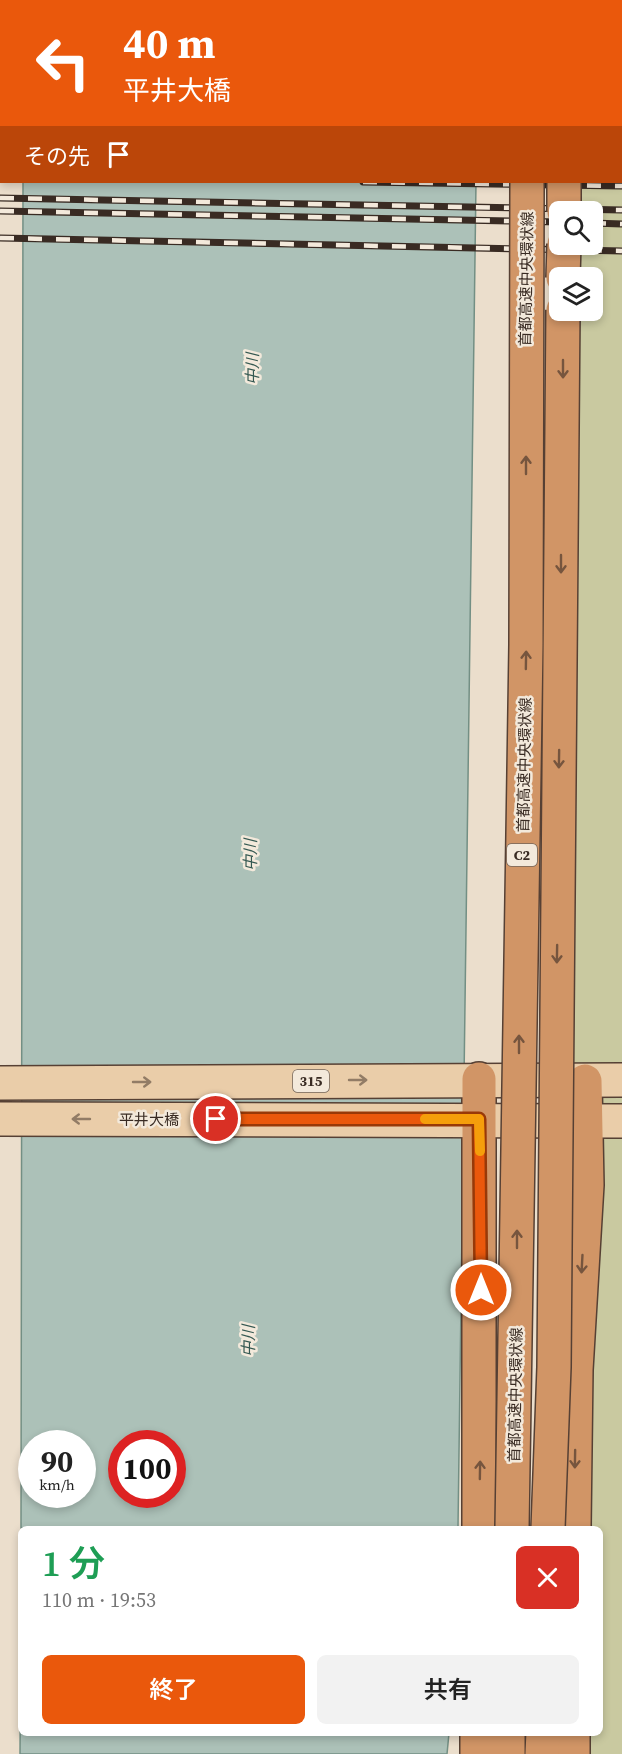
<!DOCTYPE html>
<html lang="ja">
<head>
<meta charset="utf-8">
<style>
  body { margin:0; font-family:"Source Serif 4","Noto Sans JP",serif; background:#f2f2f2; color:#222; height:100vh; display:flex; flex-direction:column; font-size:22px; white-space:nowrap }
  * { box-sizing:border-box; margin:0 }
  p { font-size:20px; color:#767676 }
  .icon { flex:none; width:33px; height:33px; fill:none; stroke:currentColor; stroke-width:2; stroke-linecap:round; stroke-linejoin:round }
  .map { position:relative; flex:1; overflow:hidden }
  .sheet { position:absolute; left:18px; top:1526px; width:585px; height:210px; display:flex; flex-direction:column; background:#fff; border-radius:9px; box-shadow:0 3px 9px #0003 }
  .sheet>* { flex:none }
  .top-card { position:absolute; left:0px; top:0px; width:622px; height:183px; box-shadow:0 3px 9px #0003; background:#ea580c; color:#fff; overflow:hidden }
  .buttons { position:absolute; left:549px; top:201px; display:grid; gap:12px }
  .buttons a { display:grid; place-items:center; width:54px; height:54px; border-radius:9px; background:#fff; box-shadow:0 3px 9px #0003; font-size:30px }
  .speed { position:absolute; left:18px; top:1430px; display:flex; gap:12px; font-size:30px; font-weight:700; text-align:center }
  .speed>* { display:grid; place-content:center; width:78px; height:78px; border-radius:50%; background:#fff; box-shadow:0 3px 9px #0003; line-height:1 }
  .speed small { font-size:15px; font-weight:400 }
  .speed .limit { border:9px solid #d22; background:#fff; color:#111 }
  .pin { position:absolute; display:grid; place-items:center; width:51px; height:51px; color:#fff; margin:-26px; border:3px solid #fff; border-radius:50%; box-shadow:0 2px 6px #0007 }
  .me { position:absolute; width:66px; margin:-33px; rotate:0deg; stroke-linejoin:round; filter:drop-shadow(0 0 4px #0008) }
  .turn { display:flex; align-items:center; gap:21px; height:126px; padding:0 24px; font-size:27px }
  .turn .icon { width:78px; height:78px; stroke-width:2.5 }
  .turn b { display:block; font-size:42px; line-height:51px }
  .then { display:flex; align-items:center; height:57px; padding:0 24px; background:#0003; gap:12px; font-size:22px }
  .round { display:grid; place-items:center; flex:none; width:63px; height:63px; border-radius:9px; background:#f2f2f2 }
  .overview { display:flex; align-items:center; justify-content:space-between; height:102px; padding:0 24px }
  h1 { font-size:36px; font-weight:600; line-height:45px; color:#1e9e55 }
  .action { display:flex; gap:12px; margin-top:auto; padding:12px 24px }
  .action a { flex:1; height:69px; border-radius:9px; background:#ea580c; color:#fff; font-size:24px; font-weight:600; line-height:69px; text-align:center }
  .action a+a { background:#f2f2f2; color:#222 }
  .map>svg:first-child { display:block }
</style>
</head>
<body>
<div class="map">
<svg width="622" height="1754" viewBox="0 0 622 1754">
  <rect width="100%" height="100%" fill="#ebdecc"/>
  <!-- green -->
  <path fill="#c9c9a0" d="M581,0H622V1754H563V1733L600,1732V1528H565L578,311L592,310V278L578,277V245L592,244V212L579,211V182H621V2Z"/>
  <!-- water -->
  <g fill="#acc1b8" stroke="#738f84" stroke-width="1.5" fill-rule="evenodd">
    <path d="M25,0H479L25,2Z"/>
    <path d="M23,182H476L458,1528H21ZM32,1443H82V1494H32ZM122,1443H172V1494H122Z"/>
    <path d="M21,1616V1732L449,1733L447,1754H20Z"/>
  </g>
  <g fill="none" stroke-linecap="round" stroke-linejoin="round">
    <defs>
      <g id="major">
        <path d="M0,1083L622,1080"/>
        <path d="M0,1119L622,1121"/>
      </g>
      <g id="highway">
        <path d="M531,2V0"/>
        <path d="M568,2V0"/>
        <path d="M479,1079V1528"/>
        <path d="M574,1528L576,1370L587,1185L585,1081"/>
        <path d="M573,1732V1754"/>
        <path d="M477,1754V1732"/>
        <path d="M508,1754V1732"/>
        <path d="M542,1754L543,1732"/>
      </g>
    </defs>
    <!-- major casing -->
    <use href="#major" stroke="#564034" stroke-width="36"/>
    <!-- highway casing -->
    <use href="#highway" stroke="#564034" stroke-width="36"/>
    <!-- major -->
    <use href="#major" stroke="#eacda9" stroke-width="33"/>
    <!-- highway -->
    <use href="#highway" stroke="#d19566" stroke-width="33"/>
    <defs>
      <g id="rail">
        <path d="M0,158H2"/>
        <path d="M621,170H622"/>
        <path d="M0,175H2"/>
        <path d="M363,182L622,186"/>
        <path d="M0,198L622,210"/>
        <path d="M0,211L560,222"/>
        <path d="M592,223L622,224"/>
        <path d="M0,238L622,251"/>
      </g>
    </defs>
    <!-- rail casing -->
    <use href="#rail" stroke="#392b23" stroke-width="7"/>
    <!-- rail -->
    <use href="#rail" stroke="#f3e9db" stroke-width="4.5" stroke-dasharray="14" stroke-linecap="butt"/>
    <defs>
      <g id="highway-bridge">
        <path d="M564,212V182"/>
        <path d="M563,278L564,244"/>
        <path d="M512,1528L526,645L527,182"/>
        <path d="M548,1528L554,1367L563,310"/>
      </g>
    </defs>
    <!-- highway-bridge casing -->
    <use href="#highway-bridge" stroke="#564034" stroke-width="36" stroke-linecap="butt"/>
    <!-- highway-bridge -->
    <use href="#highway-bridge" stroke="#d19566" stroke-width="33"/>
  </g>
  <!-- one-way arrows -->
  <defs><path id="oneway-shaft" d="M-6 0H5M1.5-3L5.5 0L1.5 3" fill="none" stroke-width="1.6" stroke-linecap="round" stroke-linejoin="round" transform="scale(1.5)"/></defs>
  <g stroke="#76553e">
    <use href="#oneway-shaft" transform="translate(563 369) rotate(90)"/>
    <use href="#oneway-shaft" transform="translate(526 465) rotate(-90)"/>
    <use href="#oneway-shaft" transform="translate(561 564) rotate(90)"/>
    <use href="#oneway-shaft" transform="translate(526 660) rotate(-89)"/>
    <use href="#oneway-shaft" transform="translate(559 759) rotate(91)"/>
    <use href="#oneway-shaft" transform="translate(557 954) rotate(91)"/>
    <use href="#oneway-shaft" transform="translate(519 1044) rotate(-90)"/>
    <use href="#oneway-shaft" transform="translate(517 1239) rotate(-90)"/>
    <use href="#oneway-shaft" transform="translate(582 1264) rotate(93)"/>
    <use href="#oneway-shaft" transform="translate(575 1459) rotate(91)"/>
    <use href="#oneway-shaft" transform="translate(480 1470) rotate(-89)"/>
  </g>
  <g stroke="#927c66">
    <use href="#oneway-shaft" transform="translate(358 1080)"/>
    <use href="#oneway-shaft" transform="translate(142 1082)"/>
    <use href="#oneway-shaft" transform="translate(81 1119) rotate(180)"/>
  </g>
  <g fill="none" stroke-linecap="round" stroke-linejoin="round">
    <defs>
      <path id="route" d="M216,1119H479L481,1290"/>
    </defs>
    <!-- route casing -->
    <use href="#route" stroke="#983908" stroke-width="15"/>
    <!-- route -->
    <use href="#route" stroke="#ea580c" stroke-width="10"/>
    <!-- slow -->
    <path stroke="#f59e0b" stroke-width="10" d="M425,1119H479L480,1151"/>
  </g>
  <g text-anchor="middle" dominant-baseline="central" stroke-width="5" stroke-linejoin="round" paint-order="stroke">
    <!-- shield labels -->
    <g fill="#f3e9db" stroke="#71645a" stroke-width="1.5">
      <rect x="507" y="844" width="30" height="22" rx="4.5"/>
      <rect x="293" y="1070" width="36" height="22" rx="4.5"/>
    </g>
    <g font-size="14" font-weight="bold" fill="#392b23">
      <text x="522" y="855">C2</text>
      <text x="311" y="1081">315</text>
    </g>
    <!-- street labels -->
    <g font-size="15" fill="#392b23" stroke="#f3e9db">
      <text transform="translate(526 279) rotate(-89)">首都高速中央環状線</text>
      <text transform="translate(524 765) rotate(-89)">首都高速中央環状線</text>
      <text x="149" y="1119">平井大橋</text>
      <text transform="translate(515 1395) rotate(-89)">首都高速中央環状線</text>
    </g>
    <!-- water labels -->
    <g font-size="16" font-style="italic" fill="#345851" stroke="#f3e9db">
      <text transform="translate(252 369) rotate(-90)">中川</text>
      <text transform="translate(250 855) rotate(-90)">中川</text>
      <text transform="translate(248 1341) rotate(-90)">中川</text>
    </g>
  </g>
</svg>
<div class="buttons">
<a><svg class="icon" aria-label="search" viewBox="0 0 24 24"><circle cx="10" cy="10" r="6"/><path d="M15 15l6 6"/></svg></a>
<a><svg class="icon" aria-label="layers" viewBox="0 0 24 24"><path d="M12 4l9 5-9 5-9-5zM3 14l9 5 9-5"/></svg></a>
</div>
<div class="speed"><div>90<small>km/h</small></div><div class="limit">100</div></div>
<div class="pin" style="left:216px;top:1119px;background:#d93025"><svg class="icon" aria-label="arrive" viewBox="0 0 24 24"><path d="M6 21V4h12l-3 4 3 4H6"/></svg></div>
<svg class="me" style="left:481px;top:1290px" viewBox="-20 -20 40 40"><circle r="17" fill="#ea580c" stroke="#fff" stroke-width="3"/><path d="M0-11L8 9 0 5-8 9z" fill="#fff"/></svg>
<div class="top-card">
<div class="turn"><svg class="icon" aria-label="left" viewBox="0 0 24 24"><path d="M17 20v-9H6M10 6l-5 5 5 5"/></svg><div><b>40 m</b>平井大橋</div></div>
<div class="then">その先<svg class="icon" aria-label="arrive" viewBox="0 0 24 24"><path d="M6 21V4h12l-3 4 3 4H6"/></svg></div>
</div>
<section class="sheet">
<div class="overview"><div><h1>1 分</h1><p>110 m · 19:53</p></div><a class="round" style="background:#d93025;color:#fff"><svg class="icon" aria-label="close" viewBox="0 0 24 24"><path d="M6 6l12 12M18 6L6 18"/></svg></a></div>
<div class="action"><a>終了</a><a>共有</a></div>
</section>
</div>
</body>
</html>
